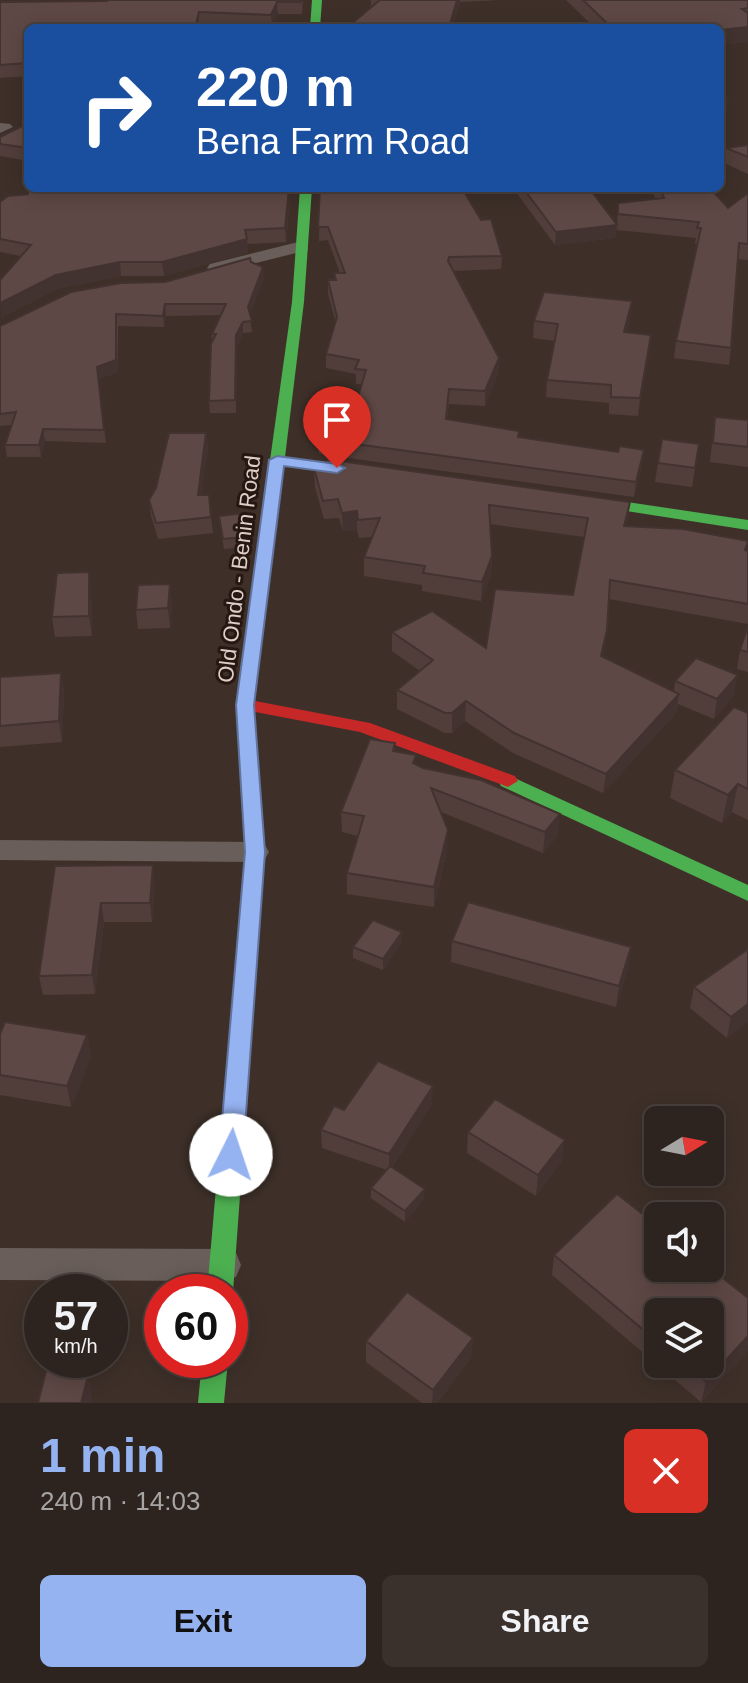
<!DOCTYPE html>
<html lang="en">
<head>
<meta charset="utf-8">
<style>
  body { margin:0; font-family:Arial,sans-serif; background:#3a302c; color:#f1f3f6; height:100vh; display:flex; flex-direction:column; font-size:30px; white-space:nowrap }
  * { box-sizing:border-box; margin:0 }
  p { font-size:26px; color:#a7a4a4 }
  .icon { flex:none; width:44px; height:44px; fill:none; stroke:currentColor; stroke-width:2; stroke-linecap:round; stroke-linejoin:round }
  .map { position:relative; height:1403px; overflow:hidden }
  .panel { display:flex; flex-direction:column; background:#2e241f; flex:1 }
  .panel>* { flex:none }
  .banner { position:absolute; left:24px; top:24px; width:700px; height:168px; border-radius:12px; box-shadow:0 4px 20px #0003,0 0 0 2px #49413d; background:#1a4fa0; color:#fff; overflow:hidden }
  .needle { width:52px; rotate:80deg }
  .tools { position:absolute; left:644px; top:1106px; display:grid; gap:16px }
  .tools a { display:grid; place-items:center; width:80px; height:80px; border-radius:12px; background:#2e241f; box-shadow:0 4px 20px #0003,0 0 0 2px #49413d; font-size:40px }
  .speed { position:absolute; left:24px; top:1274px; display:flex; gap:16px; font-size:40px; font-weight:700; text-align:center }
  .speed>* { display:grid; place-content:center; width:104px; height:104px; border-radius:50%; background:#2e241f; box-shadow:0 4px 20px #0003,0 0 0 2px #49413d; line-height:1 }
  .speed small { font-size:20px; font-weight:400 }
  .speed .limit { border:12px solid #d22; background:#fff; color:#111 }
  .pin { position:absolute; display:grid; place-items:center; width:68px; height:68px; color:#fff; margin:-82px -34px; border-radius:50% 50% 50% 0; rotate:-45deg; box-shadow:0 0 8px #0007 }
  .pin .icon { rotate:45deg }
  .me { position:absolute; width:88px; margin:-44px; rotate:4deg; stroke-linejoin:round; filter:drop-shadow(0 0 6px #0008) }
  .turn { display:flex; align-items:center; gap:28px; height:168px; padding:0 40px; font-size:36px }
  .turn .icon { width:104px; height:104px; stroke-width:2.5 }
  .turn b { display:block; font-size:56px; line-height:68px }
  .round { display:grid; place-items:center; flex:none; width:84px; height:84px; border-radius:12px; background:#3a302c }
  .head { display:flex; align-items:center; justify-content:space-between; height:136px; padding:0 40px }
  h1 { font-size:48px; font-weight:600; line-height:60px; color:#95b2f1 }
  .primary-button { display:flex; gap:16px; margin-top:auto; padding:16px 40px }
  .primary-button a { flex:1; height:92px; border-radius:12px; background:#95b2f1; color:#111; font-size:32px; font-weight:600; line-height:92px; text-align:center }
  .primary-button a+a { background:#3a302c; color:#f1f3f6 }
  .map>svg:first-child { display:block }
</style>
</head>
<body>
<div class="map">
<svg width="748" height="1403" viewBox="0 0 748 1403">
  <rect width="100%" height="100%" fill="#3e3029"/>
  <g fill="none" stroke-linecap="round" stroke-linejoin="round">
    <!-- street -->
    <g fill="#695e59" fill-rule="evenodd">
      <path d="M0,123L10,124L13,127L0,133Z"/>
      <path d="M302,241L308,242V250L216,273L207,268L210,264Z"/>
      <path d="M0,840L255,842L265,845L269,852L265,859L255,862L0,860Z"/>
      <path d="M0,1248L223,1249L236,1253L241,1265L236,1277L223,1281L0,1280Z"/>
    </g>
    <!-- fast -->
    <g fill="#4caf50" fill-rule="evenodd">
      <path d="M312,0H322L320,28H310Z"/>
      <path d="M300,188H312L304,302L285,457L374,468L382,473L374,478L284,465L254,705L265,852L233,1292L230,1298V1292H207L245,852L236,705L292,302Z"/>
      <path d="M580,495L748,520V530L575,503L572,500Z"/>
      <path d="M508,775L748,885V901L501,786L498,781Z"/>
      <path d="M202,1360H228L224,1403H198Z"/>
    </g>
    <!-- jam -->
    <path fill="#c62828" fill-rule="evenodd" d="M245,699L370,723L515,776L518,781L508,787L360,732L239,709L236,705L239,701Z"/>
  </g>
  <!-- wall -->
  <g fill="#513e3b" fill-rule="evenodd">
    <path d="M303,0L302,14H278L272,27L200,24L199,28H28V76L0,78V2Z"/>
    <path d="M371,0H501L460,2L452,28H349L371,7Z"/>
    <path d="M566,0H748V42L720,45V28H595Z"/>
    <path d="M28,123V161L0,156V137Z"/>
    <path d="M748,145V174L724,163L726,148Z"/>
    <path d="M29,188H291L286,242L247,244L248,253L164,276H121L57,289L1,318L21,256L0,252V202L28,194Z"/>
    <path d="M320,188L502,256L501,269L453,271L499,358L498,373L485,406L449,404L447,419L642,465L634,497L319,454L317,445L316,430L349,427L362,384H356V374L326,368V354L336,323L328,294V280H334V273H340L328,240L319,241Z"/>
    <path d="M513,188H555L617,225L615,238L555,245Z"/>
    <path d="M653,188H710L728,208L748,193V260L738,259L731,348L729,365L674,358L676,341L698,244H695L696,238L617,230L618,203L656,199L652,191Z"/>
    <path d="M251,262L264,278L250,315L252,332L243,333L237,347L236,413H210L209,401L212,334L220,315L166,316L164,327L118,326V372L99,379L106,443L45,441L41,457H7L5,445L12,425L0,426V326L165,282Z"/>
    <path d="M632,301L630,318L627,333L651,335L638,416L609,414V403L546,397L547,380L555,341L533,338L534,321Z"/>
    <path d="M715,417L748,420V467L710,462Z"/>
    <path d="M206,433L208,448L201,495L211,517L213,533L158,539L151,516L149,500Z"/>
    <path d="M699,444L692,487L655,482L658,463Z"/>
    <path d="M326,459L630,502L626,526L748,551V624L609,599L607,630L603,657L674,691L675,681L734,695L714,719L678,704L676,713L603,793L513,753L465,721L452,733H445L397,709V690L420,671L392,651V632L486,648L573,595L584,537L490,524L492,556L491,575L481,601L422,591V585L364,576V557L372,537L359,538L357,530L343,531L339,518L324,519L315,487L314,468L326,467Z"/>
    <path d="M246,513L245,547L224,549L219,516Z"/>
    <path d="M89,572L91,592L92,636L55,637L52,617Z"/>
    <path d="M172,604L170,628L138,629L136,610Z"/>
    <path d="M748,626V672L737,669L740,650Z"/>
    <path d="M61,673L64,693L62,742L0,747V677Z"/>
    <path d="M748,713V820L732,812L722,823L670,798L675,770Z"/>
    <path d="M395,743V751L416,765L558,835L543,853L441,812L447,850L434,907L347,894V873L358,836L342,832L341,812Z"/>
    <path d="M55,866L155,884L152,922H104L95,994L43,995L39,976Z"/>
    <path d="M402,932V942L383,970L353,958V947Z"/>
    <path d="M452,941L631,947L628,968L616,1007L451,962Z"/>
    <path d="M748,949V1022L727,1038L690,1008L694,987Z"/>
    <path d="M0,1034L87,1035L91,1056L71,1107L0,1095Z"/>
    <path d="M432,1103L392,1167L424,1199L405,1222L371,1198V1188L387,1170L322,1148L321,1130L344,1110Z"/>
    <path d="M468,1132L562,1161L536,1196L467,1153Z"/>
    <path d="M554,1255L748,1298V1350L701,1402L552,1275ZM658,1312L710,1364H658Z"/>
    <path d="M473,1338L471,1358L437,1403H422L366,1362V1341Z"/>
  </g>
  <!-- shaded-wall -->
  <g fill="#423230">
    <path d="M457,0H460V2L452,28H444Z"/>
    <path d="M277,2L278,14L272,27L271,15Z"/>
    <path d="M199,12V28H195Z"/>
    <path d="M748,27V42L720,45V30Z"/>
    <path d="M729,97L726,115L720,117V101Z"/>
    <path d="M289,188H291L286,242L285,228Z"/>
    <path d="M617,225L615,238L555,245L556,232Z"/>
    <path d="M247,239L248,253L164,276L162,262Z"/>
    <path d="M120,262L121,276L57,289L1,318L0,303L56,275Z"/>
    <path d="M263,267L264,278L249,319L248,307Z"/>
    <path d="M632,301L630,318L623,349L624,332Z"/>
    <path d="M165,304L166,316L164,327L163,316Z"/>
    <path d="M116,314L118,372L99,379L106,443L97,367Z"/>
    <path d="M243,322V333L237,347L236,413V335Z"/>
    <path d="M651,335L650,352L638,416L640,398Z"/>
    <path d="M499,358L498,373L485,406V391Z"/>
    <path d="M43,429L45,441L41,457L39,445Z"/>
    <path d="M206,433L208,448L199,511L198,495Z"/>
    <path d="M644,450L642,465L634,497L636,482Z"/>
    <path d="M630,502L628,520L622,544L624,526Z"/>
    <path d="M357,511V530L343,531L342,513Z"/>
    <path d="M492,556L491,575L481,601L482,582Z"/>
    <path d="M89,572L91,592L92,636L89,616Z"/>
    <path d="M170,584L172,604L170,628L168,608Z"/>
    <path d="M607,630L605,649L599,675L601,656Z"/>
    <path d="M61,673L64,693L62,742L59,721Z"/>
    <path d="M738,675L734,695L714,719L717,699Z"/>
    <path d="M679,694L676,713L603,793L606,774Z"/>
    <path d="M466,701L465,721L452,733V713Z"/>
    <path d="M738,784L732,812L722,823L728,795Z"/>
    <path d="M560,814L558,835L543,853L545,832Z"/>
    <path d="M448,830L447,850L434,907V887Z"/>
    <path d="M153,865L155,884L152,922L150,903Z"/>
    <path d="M101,903L104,922L95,994L92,975Z"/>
    <path d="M402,932V942L383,970V959Z"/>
    <path d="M631,947L628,968L616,1007L619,986Z"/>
    <path d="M748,1004V1022L727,1038L731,1017Z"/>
    <path d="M87,1035L91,1056L71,1107L67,1086Z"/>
    <path d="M433,1086L432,1103L389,1171V1154Z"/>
    <path d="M565,1140L562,1161L536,1196L538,1175Z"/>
    <path d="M425,1189L424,1199L405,1222V1211Z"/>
    <path d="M748,1336V1350L701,1402L706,1382Z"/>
    <path d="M473,1338L471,1358L437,1403H432L433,1390Z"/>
    <path d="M88,1376L92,1396L91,1403H81Z"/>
  </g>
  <!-- building -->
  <g fill="#5e4845" stroke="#423230" stroke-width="2">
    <path d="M107,0H302L301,2H277L271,15L199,12L195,28H28V63L0,65V2L107,1Z"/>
    <path d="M380,0H457L450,24L444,28H349L350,25Z"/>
    <path d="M583,0H748V8L742,9L748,13V27L720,30V28H612Z"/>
    <path d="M720,94L729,97L720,101Z"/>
    <path d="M28,123V148L0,144V137Z"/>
    <path d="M748,145V157L726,148Z"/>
    <path d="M29,188H289L285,228L245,230L247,239L162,262H120L56,275L0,303V280L31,245L0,239V202L8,196L28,194Z"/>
    <path d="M320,188H462L481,220L491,219L502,256L449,257L448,261L499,358L485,391L449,389L446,419L519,431L518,437L618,452L620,446L644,450L636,482L319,439L316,430L349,427L366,370L355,369L359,360L326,354L337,317L328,280H336L334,273H345L328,227H318Z"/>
    <path d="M523,188H555L556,190L589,188L617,225L556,232Z"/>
    <path d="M660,188H710L728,208L748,193V244L739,243L731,348L676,341L701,228H697L699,222L618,214V203L664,198Z"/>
    <path d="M250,258L251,262L263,267L248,307L252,321L243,322L236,335L235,400L209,401L211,344L216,334H212L226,304H165L163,316L116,314V360L97,367L104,430L43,429L39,445H5L16,412L0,414V326L71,292L121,283L165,282Z"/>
    <path d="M544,292L632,301L624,332L651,335L640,398L611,397V385L547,380L558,324L534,321Z"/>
    <path d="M715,417L748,420V447L713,443Z"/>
    <path d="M169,433H206L198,495H209L211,517L156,523L149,500L156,488Z"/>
    <path d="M662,439L699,444L695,468L658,463Z"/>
    <path d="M326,459L630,502L624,526L683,529L748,541L745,550L748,551V604L610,580L607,630L601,656L679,694L606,774L514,733L466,701L452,713H445L397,690L433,660L392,632L432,611L486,648L495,589L573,595L588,518L489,505L492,556L482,582L423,573L425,566L364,557L380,518L358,520L357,511L342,513L338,499L323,501L314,468L328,467Z"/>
    <path d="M246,513L244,537L223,539L219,516Z"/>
    <path d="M89,572V616L52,617L57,573Z"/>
    <path d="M170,584L168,608L136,610L138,585Z"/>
    <path d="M748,626V652L740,650Z"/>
    <path d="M696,658L738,675L717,699L675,681Z"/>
    <path d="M61,673L59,721L0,726V677Z"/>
    <path d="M734,707L748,713V789L738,784L728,795L675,770Z"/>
    <path d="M370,739L395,743L393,751L416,755L413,763L423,768L481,780L560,814L545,832L431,788L448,830L434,887L347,873L364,816L341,812Z"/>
    <path d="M153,865L150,903H101L92,975L39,976L55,866Z"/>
    <path d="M468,902L631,947L619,986L452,941Z"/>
    <path d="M373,920L402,932L383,959L353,947Z"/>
    <path d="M748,949V1004L731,1017L694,987Z"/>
    <path d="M5,1022L87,1035L67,1086L0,1075V1034Z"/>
    <path d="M378,1061L433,1086L389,1154L321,1130L334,1106L344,1110Z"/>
    <path d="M495,1099L565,1140L538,1175L468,1132Z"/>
    <path d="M390,1166L425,1189L405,1211L371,1188Z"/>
    <path d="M617,1194L658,1226V1268H710L748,1298V1336L706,1382L684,1364H710V1312H658V1342L554,1255Z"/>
    <path d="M407,1292L473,1338L433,1390L366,1341Z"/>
    <path d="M46,1371L88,1376L81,1403H38Z"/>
  </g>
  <!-- route -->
  <path fill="#95b2f1" stroke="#61749d" stroke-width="2" d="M277,456L337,464L345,468L337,473L284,466L254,705L265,852L243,1155L239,1162L231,1165L223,1162L219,1155L245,852L236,705L269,460Z"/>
  <g text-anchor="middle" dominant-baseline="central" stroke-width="6" stroke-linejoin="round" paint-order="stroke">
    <!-- street labels -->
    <g font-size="22" fill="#dfcdc6" stroke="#251812">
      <text transform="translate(239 569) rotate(-83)">Old Ondo - Benin Road</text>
    </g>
  </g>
</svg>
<div class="tools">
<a><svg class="needle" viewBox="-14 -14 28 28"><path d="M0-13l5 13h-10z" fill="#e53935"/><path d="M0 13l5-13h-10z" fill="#a7a4a4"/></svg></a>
<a><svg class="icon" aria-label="sound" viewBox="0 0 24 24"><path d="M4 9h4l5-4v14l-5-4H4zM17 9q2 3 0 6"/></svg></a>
<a><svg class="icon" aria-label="layers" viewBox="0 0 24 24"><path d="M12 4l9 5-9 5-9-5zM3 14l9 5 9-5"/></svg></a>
</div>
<div class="speed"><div>57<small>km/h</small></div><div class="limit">60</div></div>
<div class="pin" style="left:337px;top:468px;background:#d93025"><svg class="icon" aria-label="arrive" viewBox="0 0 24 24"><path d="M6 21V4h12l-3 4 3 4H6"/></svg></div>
<svg class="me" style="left:231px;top:1155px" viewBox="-20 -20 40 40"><circle r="19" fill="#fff"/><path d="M0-13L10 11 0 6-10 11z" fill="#95b2f1"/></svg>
<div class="banner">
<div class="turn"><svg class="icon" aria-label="right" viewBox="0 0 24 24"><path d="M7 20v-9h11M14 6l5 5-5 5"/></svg><div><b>220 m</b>Bena Farm Road</div></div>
</div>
</div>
<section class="panel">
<div class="head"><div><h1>1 min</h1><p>240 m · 14:03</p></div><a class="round" style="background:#d93025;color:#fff"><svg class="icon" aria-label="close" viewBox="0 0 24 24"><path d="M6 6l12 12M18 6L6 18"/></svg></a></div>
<div class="primary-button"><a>Exit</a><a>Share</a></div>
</section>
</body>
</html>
